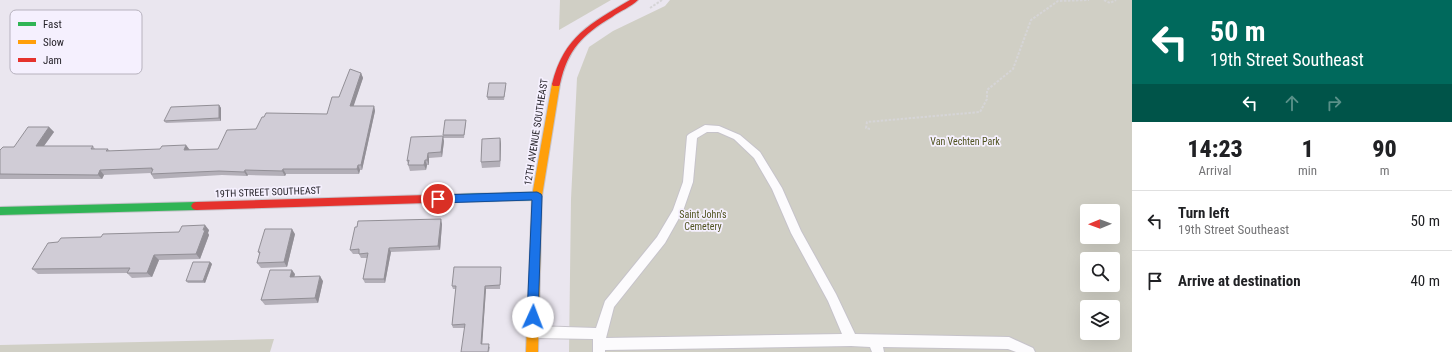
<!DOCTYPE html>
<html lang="en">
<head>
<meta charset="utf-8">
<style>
  body { margin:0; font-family:"Roboto Condensed",sans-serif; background:#f6f6f6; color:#202124; height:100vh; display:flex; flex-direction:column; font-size:15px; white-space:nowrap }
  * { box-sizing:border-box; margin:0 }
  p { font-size:13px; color:#757577 }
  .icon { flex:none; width:22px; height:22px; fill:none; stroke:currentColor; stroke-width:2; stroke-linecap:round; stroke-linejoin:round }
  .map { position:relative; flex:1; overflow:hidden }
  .sheet { display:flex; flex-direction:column; background:#fff; width:320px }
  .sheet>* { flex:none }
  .banner { background:#00695c; color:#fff; overflow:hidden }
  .needle { width:26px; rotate:269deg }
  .controls { position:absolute; left:1080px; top:204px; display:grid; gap:8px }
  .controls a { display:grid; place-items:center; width:40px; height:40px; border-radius:4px; background:#fff; box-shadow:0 4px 16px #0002; font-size:20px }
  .pin { position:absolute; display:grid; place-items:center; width:34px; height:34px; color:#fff; margin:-17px; border:2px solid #fff; border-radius:50%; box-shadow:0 1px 4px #0007 }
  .me { position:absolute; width:44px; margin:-22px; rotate:2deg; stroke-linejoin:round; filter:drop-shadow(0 0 3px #0008) }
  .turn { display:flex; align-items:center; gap:14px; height:84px; padding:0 12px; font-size:18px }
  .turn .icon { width:52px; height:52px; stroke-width:2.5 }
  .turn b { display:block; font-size:28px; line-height:34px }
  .lanes { display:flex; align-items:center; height:38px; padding:0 12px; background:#0003; justify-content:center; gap:20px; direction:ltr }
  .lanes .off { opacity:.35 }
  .eta { display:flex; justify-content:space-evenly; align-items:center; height:68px; text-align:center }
  .eta b { font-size:24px; font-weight:800; line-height:28px }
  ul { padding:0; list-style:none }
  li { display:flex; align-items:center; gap:12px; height:60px; padding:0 12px; border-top:1px solid #e0e0e0 }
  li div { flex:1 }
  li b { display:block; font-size:15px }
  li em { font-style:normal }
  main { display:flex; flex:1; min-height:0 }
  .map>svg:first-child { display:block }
</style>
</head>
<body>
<main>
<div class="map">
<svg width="1132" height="352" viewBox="0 0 1132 352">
  <rect width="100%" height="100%" fill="#eae6ef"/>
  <!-- green -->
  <g fill="#d0cfc5" fill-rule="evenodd">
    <path d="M560,0H611L559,30Z"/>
    <path d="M670,0H1132V352H569L571,199L577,78L589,47L613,31L665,6ZM1087,211H1113V237H1087ZM1087,259H1113V285H1087ZM1087,307H1113V333H1087Z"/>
    <path d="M274,339L270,352H0V345Z"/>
  </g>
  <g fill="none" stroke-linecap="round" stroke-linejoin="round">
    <defs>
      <path id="lane" d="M705,125L719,126L740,135L760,152L782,188L801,231L836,294L855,334L1009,337L1033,348L1035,352H1016L1008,349L883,347L884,352H872L870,347L851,346L605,350V352H593V339L534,338L530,336L528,332L530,328L534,326L596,328L605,301L657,237L673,210L683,182L687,136L689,134ZM707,132H718L734,139L754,158L772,189L791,233L828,301L842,334L606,338L614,307L665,243L683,211L693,182L697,138Z"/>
      <g id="fast">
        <path d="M537,192L540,193L542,196L540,199L537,200L460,202L457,201L455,198L457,195L460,194Z"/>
        <path d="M196,202L199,203L201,206L199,209L196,210L0,215V207Z"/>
      </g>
      <path id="slow" d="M556,81L560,84L542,196L538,352H526L532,196L552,84Z"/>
      <g id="jam">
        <path d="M630,0H638C631,7 620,11 612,17C582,35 568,49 560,84L559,86H553L552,84C564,36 590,24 630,0Z"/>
        <path d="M460,194L463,195L465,198L463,201L460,202L196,210L193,209L191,206L193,203L196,202Z"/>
      </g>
    </defs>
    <!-- lane casing -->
    <use href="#lane" stroke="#c6c3ca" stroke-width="2"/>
    <!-- fast casing -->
    <use href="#fast" stroke="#c6c3ca" stroke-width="2"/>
    <!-- slow casing -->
    <use href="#slow" stroke="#c6c3ca" stroke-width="2"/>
    <!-- jam casing -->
    <use href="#jam" stroke="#c6c3ca" stroke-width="2"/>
    <!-- path -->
    <g stroke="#d6d5d7" stroke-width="2" stroke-dasharray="2.5 1.5" stroke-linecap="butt">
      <path d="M1104,0L1110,3L1116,0"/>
      <path d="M650,8L662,0"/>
      <path d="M870,129L866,128L867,122L980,112L987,99V90L1013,69L1031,20L1058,1L1089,0"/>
    </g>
    <!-- lane -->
    <use href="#lane" fill="#fcfbfd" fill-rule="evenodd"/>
    <!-- fast -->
    <use href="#fast" fill="#30b455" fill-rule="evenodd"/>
    <!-- slow -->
    <use href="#slow" fill="#ff9f0a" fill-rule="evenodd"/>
    <!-- jam -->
    <use href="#jam" fill="#e5322d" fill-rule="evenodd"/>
  </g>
  <!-- wall -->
  <g fill="#b3afb8">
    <path d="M361,73L363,78L353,106H374L375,111L362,170H360L359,174H286L285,176L248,175L247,176L222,175L154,179L151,174V173L104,175L102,179H0V150L14,147L49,127L54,132L44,146H93L95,149H108L110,151L189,150L218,149L256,129L327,114L339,97Z"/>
    <path d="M506,86L504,100H488L487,97Z"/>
    <path d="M219,105L221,108V121L166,123L164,121Z"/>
    <path d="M466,123L464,138H443V135Z"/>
    <path d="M500,138L501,144L500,167L482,168L481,162Z"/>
    <path d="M444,141L442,157L429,158V165H427L426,170L410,171L407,161Z"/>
    <path d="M442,224L440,250L391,252L385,283H365L363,279L367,258H361L359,254H353L350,250Z"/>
    <path d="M209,230L208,233L209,235L200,259L159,260L152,277L132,278L127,273L38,274L32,269L58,242L101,237Z"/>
    <path d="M295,234L287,267L261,268L257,263L260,255L258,252Z"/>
    <path d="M210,262L212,264L205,283H188L186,281Z"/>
    <path d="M501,267V270L500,289H486L482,344L490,347L489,352L465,328H453L452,325L456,289H453L452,286Z"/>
    <path d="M295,274L294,277L323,281L318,303L265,305L261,300Z"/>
  </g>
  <!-- shaded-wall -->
  <g fill="#928f96">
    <path d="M361,73L363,78L352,111L350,106Z"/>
    <path d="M219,105L221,108V121L219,118Z"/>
    <path d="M374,106L375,111L362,170L361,165Z"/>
    <path d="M49,127L54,132L41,150L36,146Z"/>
    <path d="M443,136L444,141L442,157L441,152Z"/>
    <path d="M500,138L501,144L500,167Z"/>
    <path d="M186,145L190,150H184Z"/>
    <path d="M428,153L429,158V165L427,160Z"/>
    <path d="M425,160L427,165L426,170L424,165Z"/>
    <path d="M358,165L360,170L359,174L357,169Z"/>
    <path d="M283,169L286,174L285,176L282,171Z"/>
    <path d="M100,170L104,175L102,179L98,175Z"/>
    <path d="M245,170L248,175L247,176L244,172Z"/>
    <path d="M441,219L442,224L440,250L438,246Z"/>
    <path d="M205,225L209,230L208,233L209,235L200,259L196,254Z"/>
    <path d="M292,229L295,234L287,267L284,262Z"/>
    <path d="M389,248L391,252L385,283L384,279Z"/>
    <path d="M154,255L159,260L152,277L147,273Z"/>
    <path d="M210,262L212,264L205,283L203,281Z"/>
    <path d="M292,270L295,274L293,282L290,277Z"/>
    <path d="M320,276L323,281L318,303L315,298Z"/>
    <path d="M485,286L486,289L482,347L481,344Z"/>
  </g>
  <!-- building -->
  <g fill="#d0ccd6" stroke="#928f96">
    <path d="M350,69L361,73L350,106H374L361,165H358L357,169H283L282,171L245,170L244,172L219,171L151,174L153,169H151L152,168L100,170L98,175L0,174V150L3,147H14L28,127H49L36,146H93L91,149H108L106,151L160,149L162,146L186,145L184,150L218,149L227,130L256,129L262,117H264L266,113L327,114L332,97H339Z"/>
    <path d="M489,83H506L504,97H487Z"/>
    <path d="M219,105V118L164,121L171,107Z"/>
    <path d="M445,120H466L464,135H443Z"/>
    <path d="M443,136L441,152L428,153L427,160H425L424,165H408L409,160L407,161L411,137Z"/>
    <path d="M500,138V161L481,162L482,139Z"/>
    <path d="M441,219L438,246L389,248L384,279H363L368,253L359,254V249L350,250L355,227H357L358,221Z"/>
    <path d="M205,225L203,230H205L196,254L154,255L147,273H127L130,268L32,269L48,243L58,242L61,238L101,237L103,234L179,232L182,226Z"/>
    <path d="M265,229H292L284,262L257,263L260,252H258Z"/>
    <path d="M193,262H210L203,281H186Z"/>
    <path d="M454,267H501L500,285L485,286L481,344H489L488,352H461L465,324L452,325L456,286H452Z"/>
    <path d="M270,270H292L290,277L320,276L315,298L261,300Z"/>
  </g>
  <!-- route -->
  <path fill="#1a73e8" stroke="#114b97" d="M537,192L541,194L542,196L538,317L536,321L533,322L529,321L527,317L532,200L438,203L434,201L433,199L434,196L438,195Z"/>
  <g text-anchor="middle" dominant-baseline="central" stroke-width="3.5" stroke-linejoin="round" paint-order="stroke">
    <!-- street labels -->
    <g font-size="10" fill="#26232a" stroke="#f5f0fe">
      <text transform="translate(536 132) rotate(-81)">12TH AVENUE SOUTHEAST</text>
      <text transform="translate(268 192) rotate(-2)">19TH STREET SOUTHEAST</text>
    </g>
    <!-- park labels -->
    <g font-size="10" fill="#505320" stroke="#f5f0fe">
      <text x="965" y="141">Van Vechten Park</text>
      <text x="703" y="214">Saint John's<tspan x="703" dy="12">Cemetery</tspan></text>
    </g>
  </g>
  <!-- legend -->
  <rect x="10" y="10" width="132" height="64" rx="6" fill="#f5f0fe" stroke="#b7b2be" stroke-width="1"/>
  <rect x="18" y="22" width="18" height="4" fill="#30b455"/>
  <rect x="18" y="40" width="18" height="4" fill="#ff9f0a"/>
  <rect x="18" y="58" width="18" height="4" fill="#e5322d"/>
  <g font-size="11" fill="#26232a">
    <text x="43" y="28">Fast</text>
    <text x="43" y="46">Slow</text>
    <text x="43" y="64">Jam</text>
  </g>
</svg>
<div class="controls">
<a><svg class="needle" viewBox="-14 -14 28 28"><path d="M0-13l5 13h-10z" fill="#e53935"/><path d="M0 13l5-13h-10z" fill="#757577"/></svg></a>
<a><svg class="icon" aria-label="search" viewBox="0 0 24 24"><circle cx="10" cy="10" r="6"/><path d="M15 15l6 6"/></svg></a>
<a><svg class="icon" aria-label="layers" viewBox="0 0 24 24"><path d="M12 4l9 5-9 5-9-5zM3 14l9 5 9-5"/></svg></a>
</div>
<div class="pin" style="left:438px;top:199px;background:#d93025"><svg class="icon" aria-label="arrive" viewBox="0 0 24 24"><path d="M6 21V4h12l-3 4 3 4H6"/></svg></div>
<svg class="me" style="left:533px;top:317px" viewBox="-20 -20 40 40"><circle r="19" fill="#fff"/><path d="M0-13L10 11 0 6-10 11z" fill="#1a73e8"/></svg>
</div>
<section class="sheet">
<div class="banner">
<div class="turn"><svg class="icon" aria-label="left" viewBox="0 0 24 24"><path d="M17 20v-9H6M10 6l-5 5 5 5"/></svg><div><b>50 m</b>19th Street Southeast</div></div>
<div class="lanes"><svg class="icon" aria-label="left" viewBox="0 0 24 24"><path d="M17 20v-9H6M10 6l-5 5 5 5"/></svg><svg class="icon off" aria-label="ahead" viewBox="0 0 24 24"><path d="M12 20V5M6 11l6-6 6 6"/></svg><svg class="icon off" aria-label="right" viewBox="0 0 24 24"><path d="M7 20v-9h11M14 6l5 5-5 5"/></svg></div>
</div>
<div class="eta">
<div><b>14:23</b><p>Arrival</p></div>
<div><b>1</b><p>min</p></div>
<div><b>90</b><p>m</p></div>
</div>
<ul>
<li><svg class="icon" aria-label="left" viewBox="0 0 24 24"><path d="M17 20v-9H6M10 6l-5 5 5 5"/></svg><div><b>Turn left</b><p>19th Street Southeast</p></div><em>50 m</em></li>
<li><svg class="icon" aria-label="arrive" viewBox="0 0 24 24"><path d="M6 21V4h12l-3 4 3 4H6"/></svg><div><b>Arrive at destination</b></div><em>40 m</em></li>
</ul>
</section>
</main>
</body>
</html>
